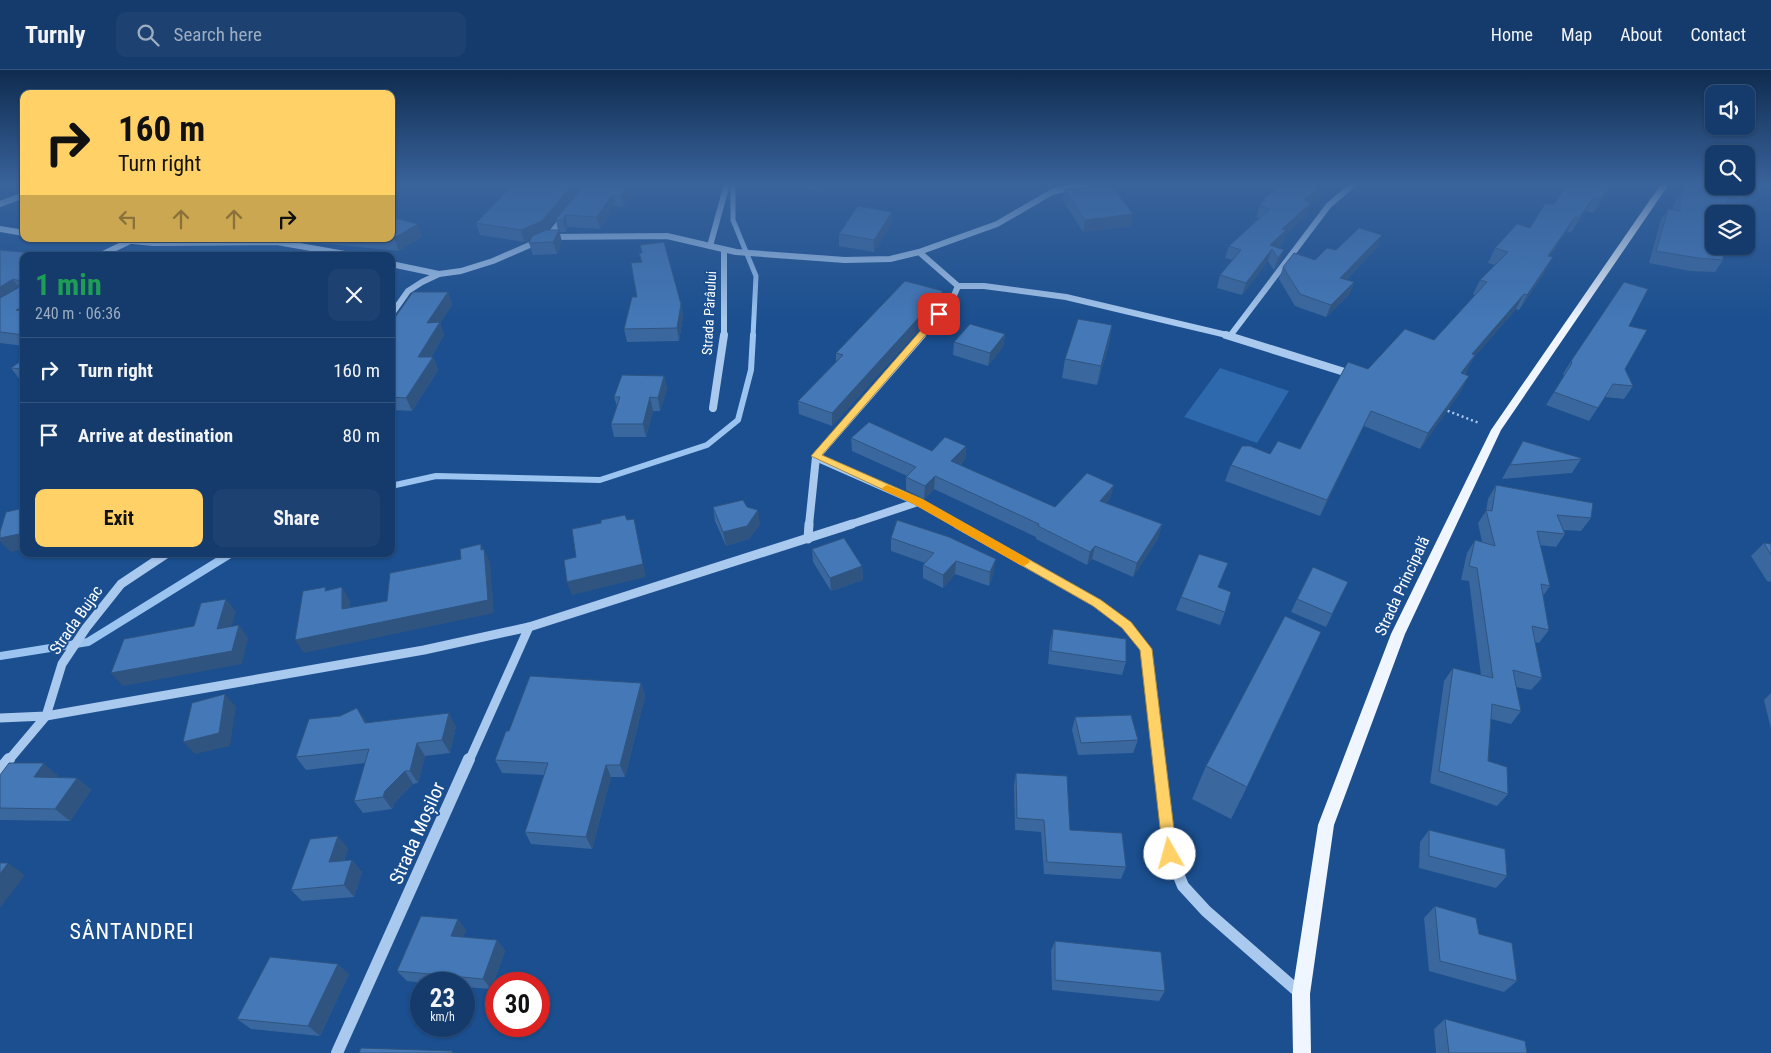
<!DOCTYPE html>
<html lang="en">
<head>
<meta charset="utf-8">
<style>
  body { margin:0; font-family:"Roboto Condensed",sans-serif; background:#1d4271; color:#f1f3f6; height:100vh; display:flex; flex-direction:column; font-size:19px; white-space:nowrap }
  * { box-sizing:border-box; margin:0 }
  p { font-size:16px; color:#9dadc1 }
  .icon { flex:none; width:28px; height:28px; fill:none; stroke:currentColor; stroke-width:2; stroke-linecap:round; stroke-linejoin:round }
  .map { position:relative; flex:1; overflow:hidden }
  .side { position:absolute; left:20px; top:182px; width:375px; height:305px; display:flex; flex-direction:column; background:#143b6b; border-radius:10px; box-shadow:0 1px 4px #0004,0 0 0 1px #33557e }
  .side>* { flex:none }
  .guide { position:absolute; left:20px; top:20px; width:375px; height:152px; border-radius:10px; box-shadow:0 1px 4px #0004,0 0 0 1px #33557e; background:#ffd166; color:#111; overflow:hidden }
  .buttons { position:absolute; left:1705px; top:15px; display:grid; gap:10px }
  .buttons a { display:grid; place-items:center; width:50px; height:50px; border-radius:10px; background:#143b6b; box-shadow:0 1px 4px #0004,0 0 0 1px #33557e; font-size:25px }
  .speed { position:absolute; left:410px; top:902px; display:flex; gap:10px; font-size:25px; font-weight:700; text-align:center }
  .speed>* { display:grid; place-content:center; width:65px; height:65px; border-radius:50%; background:#143b6b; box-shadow:0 1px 4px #0004,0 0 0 1px #33557e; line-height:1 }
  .speed small { font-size:12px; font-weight:400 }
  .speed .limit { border:8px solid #d22; background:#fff; color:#111 }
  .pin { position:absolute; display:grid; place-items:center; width:42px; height:42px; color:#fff; margin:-21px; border-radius:10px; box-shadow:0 2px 8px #0006 }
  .me { position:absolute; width:55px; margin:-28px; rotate:353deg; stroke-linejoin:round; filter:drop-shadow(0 0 4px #0008) }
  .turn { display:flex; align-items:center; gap:18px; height:105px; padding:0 15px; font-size:22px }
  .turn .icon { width:65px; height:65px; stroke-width:2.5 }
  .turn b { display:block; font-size:35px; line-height:42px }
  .lanes { display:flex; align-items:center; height:48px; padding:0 15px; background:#0003; justify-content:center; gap:25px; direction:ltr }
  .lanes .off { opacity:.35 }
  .round { display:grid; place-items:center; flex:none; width:52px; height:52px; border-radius:10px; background:#1d4271 }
  .summary { display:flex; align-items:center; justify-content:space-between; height:85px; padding:0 15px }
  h1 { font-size:30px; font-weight:700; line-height:38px; color:#1e9e55 }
  .button { display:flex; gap:10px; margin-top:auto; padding:10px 15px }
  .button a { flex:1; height:58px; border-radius:10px; background:#ffd166; color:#111; font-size:20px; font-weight:700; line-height:58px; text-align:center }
  .button a+a { background:#1d4271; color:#f1f3f6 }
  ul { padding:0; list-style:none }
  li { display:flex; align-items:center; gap:15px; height:65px; padding:0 15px; border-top:1px solid #33557e }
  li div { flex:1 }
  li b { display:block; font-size:19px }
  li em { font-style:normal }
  header { display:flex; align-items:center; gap:30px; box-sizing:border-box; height:70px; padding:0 25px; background:#143b6b; border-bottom:1px solid #33557e }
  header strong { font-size:24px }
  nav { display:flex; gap:28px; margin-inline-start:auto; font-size:18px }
  .search { width:350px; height:45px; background:#1d4271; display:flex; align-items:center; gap:12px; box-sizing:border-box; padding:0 18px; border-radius:10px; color:#9dadc1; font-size:19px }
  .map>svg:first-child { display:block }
</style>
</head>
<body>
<header>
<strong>Turnly</strong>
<div class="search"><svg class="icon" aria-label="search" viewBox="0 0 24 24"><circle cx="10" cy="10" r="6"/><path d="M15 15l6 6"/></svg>Search here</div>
<nav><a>Home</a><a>Map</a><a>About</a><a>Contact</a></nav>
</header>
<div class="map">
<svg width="1771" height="983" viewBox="0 0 1771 983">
  <rect width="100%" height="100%" fill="#1b4f8f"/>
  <!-- green -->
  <path fill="#2e69ad" d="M1220,298L1289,321L1257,373L1184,347Z"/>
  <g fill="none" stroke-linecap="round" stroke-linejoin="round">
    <!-- stream-far2 -->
    <path stroke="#9cc4f0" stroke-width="5" d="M733,114V150L756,206L753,266"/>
    <!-- stream-far1 -->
    <path stroke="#9cc4f0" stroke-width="6" d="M391,416L436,406L600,410L707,375L738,350L751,300L753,265"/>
    <!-- stream -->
    <path stroke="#9cc4f0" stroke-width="8" d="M0,586L88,572L230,484"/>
    <!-- path -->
    <path stroke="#a9c9ee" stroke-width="2.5" stroke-dasharray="2 3" stroke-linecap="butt" d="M1443,339L1479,353"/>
    <!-- minor-far3 -->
    <g stroke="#a9c9ee" stroke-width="6">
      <path d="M0,134L24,125"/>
      <path d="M0,159L24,163"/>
      <path d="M549,167L667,166L736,182L845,190L890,189L919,182L958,216H984L1066,227L1231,266"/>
      <path d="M113,169L153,173L277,172L356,186"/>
      <path d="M710,176L727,114"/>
      <path d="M919,182L997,154L1052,122L1086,114"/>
      <path d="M99,186L130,171"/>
      <path d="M391,194L439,204"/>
      <path d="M391,245L408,221L422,212L439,204L461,201L493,191L548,167L564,147"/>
      <path d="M724,266V180"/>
      <path d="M920,266L952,230L958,216"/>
      <path d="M1230,266L1329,135L1354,114"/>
    </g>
    <!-- minor-far2 -->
    <g stroke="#a9c9ee" stroke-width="8">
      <path d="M1226,265L1354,305"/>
      <path d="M713,338L724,265"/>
      <path d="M816,387L918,432L959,455"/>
      <path d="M809,455L816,387L922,265"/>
      <path d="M849,455L918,432"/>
    </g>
    <!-- minor-far1 -->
    <g stroke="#a9c9ee" stroke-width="9">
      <path d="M957,454L1097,533L1126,555L1146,579L1159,691"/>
      <path d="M808,469L809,454"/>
      <path d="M0,648L46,646L424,580L529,557L852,454"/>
      <path d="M8,691L46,646L62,594L86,558L121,514L166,484"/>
      <path d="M469,691L529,557"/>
    </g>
    <!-- minor -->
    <g stroke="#a9c9ee" stroke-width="12">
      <path d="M1159,689L1170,784L1183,816L1206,841L1301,924"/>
      <path d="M0,700L9,689"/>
      <path d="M337,983L469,689"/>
    </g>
    <!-- major -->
    <path fill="#f0f6ff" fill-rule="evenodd" d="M1661,114H1669L1501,360L1405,564L1334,755L1310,924L1311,983H1293L1292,924L1318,755L1391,564L1491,360Z"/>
  </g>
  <!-- wall -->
  <g fill="#3a679d" fill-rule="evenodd">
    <path d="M642,114L623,137L614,136L600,159L568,157L566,162H559L562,172L557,184L533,185L529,173L531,169L524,172L480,165L476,153ZM556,150L558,160H547Z"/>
    <path d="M802,114H828L825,121L802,119Z"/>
    <path d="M1615,114L1593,143L1586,141L1571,163L1567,161L1550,186L1545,202L1519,240L1516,239L1475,286L1467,300L1465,304L1461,321L1420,379L1364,356L1320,446L1225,411L1231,395L1270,384L1300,379L1368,299L1434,270L1475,225L1473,224L1480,210L1495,195L1488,193L1495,178L1530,158L1554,134Z"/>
    <path d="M1683,114H1714L1744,130L1736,142L1727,140L1723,190L1715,202L1690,201L1649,193L1661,150L1668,139H1673V136L1681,121V118Z"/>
    <path d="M1064,119L1131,156L1083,162L1063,131Z"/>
    <path d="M1262,130L1311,132L1307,144L1285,165L1283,172L1277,178L1280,192L1274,200L1268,191L1242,225L1217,218L1220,205L1233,190L1225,188L1229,176L1259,148L1256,147Z"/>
    <path d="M892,142V153L874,182L839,176V164Z"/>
    <path d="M391,147L422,166L399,181L308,172L287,169H391Z"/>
    <path d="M1377,177L1346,210L1354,212L1349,225L1326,247L1295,236L1279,209L1283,197L1315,190L1336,180Z"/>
    <path d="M0,180L24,186V276L0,273Z"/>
    <path d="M639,183L681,234L683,246L679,271L627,272L624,259L637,227L641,192Z"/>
    <path d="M448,222L452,235L440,253L444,265L431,287H433L438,300L412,341L391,340V253Z"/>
    <path d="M942,234L832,356L799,344L798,331L836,292V283Z"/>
    <path d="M1112,255L1109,274L1097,315L1062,308L1065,289Z"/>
    <path d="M1629,256L1625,299L1633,316L1624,329L1605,327L1589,351L1546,335L1564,306L1563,304L1571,291Z"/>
    <path d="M1005,264L1003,277L988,296L953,285L954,272Z"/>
    <path d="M24,289V311H21L11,298Z"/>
    <path d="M664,306L667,319L660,341H653L646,367H614L611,354L617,336L614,327Z"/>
    <path d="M851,368L932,381L966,376L965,389L960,395L1055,437L1114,415L1110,428L1106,433L1162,454L1158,468L1133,507L1092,489L1087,495L1036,469V467L934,419L924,429L906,420V407L907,406L852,381Z"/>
    <path d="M1523,371L1581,389L1572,403L1502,409Z"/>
    <path d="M1496,415L1591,448L1581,461L1564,460L1565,464L1556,477L1540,475L1550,516L1543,526L1549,560L1539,573L1535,572L1542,608L1531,620L1516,617L1521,641L1511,654L1491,649L1488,691L1508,724L1497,736L1430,713L1444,611L1453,598L1481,605L1469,511L1461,510L1467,483L1475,470L1482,472L1478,453L1486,441L1488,429Z"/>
    <path d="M713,437H747L760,454L749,469L726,476L715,451Z"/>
    <path d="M891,468L994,502L989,516L955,504L943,518L923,508V495L925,493L891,481Z"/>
    <path d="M1764,473L1771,474V512L1767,511L1751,486Z"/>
    <path d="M812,479L862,496L863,510L831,521L813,492Z"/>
    <path d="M1348,512L1326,557L1291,542L1297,529Z"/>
    <path d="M1218,518L1225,542L1220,555L1176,540L1181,527Z"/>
    <path d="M1053,559L1126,592L1122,605L1048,594L1050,572Z"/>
    <path d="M641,613L645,626L625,707H611L592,779L531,774L525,762L544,705L502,703L495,690L509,661Z"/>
    <path d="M1771,623V659L1764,630Z"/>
    <path d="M1075,647L1138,670L1133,683L1078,685L1072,660Z"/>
    <path d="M367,653L456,656L450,683L425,686L418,713L413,714L394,733L392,739L363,743L354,731L365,693L306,700L296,687Z"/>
    <path d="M1206,696L1247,717L1231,749L1192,729Z"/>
    <path d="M1016,703L1070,760L1126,797L1121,809L1044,804L1041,762L1015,760L1014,715Z"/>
    <path d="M0,705L58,706L57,707L77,708L91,720L70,751L0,750Z"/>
    <path d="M1429,760L1507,806L1496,818L1419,798L1420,772Z"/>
    <path d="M348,778L344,791L352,790L362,802L354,827L302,831L291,820Z"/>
    <path d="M1435,836L1479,864L1517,911L1504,922L1429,901L1424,848Z"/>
    <path d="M466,860L463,867L497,870L505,881L491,919L464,917V914H434L407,911L397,901Z"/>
    <path d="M1055,871L1165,921L1159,931L1052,920L1051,881Z"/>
    <path d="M349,904L320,966L251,959L237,949Z"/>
    <path d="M1445,949L1527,983H1436L1434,959Z"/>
  </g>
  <!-- shaded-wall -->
  <g fill="#305480">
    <path d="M573,114H586L545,163L524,172L521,160Z"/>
    <path d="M630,114H642L623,137L620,125Z"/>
    <path d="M825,114H828L825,121Z"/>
    <path d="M1323,114H1333L1300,142L1304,130Z"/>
    <path d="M1612,114H1615L1593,143L1600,129Z"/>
    <path d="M612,125L614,136L600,159L597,147Z"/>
    <path d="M1594,127L1586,141L1571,163L1579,148Z"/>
    <path d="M1311,133L1307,144L1285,165L1283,172L1274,181L1272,179L1268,191L1242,225L1246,213L1282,159Z"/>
    <path d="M892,142V153L874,182V170Z"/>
    <path d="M1133,144L1131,156L1083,162L1085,150Z"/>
    <path d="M565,145L568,157L566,162L563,150Z"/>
    <path d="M1575,147L1567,161L1541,200L1548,186Z"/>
    <path d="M418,154L422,166L399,181L394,168Z"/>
    <path d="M559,160L562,172L557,184L553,172Z"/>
    <path d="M1382,165L1377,177L1336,220L1340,208Z"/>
    <path d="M1284,180L1280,192L1274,200L1278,188Z"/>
    <path d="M1553,187L1545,202L1519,240L1527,225Z"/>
    <path d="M13,209L22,222L0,235V217Z"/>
    <path d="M1354,212L1349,225L1326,247L1331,235Z"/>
    <path d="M943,221L942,234L832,356V343Z"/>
    <path d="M448,222L452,235L440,253L444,265L423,300L418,287L427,253Z"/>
    <path d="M1524,224L1516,239L1475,286L1467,300L1453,318L1472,284Z"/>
    <path d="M681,234L683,246L679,271L677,258Z"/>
    <path d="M24,236V251L16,240Z"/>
    <path d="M1112,255L1109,274L1097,315L1101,296Z"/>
    <path d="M1005,264L1003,277L988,296L990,283Z"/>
    <path d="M433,287L438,300L412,341L406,328Z"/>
    <path d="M664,306L667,319L660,341L658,328Z"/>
    <path d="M1469,306L1461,321L1420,379L1428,363Z"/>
    <path d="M650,327L653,341L646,367L643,354Z"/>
    <path d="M1371,341L1364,356L1320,446L1327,430Z"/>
    <path d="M966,376L965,389L950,404L951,391Z"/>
    <path d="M935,406L934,419L924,429L925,416Z"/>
    <path d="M1114,415L1110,428L1097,444L1100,431Z"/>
    <path d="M758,440L760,454L749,469L726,476L723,462Z"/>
    <path d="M634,449L646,507L572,525L567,512Z"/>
    <path d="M1162,454L1158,468L1133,507L1137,493Z"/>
    <path d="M24,463V479L11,482L0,471V468Z"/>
    <path d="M481,474L490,492L494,543L304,583L295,570L488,530Z"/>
    <path d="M1095,476L1092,489L1087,495L1090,482Z"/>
    <path d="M996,489L994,502L989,516L990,502Z"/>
    <path d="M956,491L955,504L943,518V505Z"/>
    <path d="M862,496L863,510L831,521L830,508Z"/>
    <path d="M342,517L350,531V553L342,539Z"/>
    <path d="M226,529L236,542L227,572L217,559Z"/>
    <path d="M239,555L248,568L242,594L123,616L111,603Z"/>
    <path d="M641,613L645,626L625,707L620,695Z"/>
    <path d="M225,624L236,637L230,676L195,684L183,672Z"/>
    <path d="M357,638L366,651L374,666L365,653Z"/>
    <path d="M449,643L456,656L450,683L442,670Z"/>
    <path d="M417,673L425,686L418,713L410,701Z"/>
    <path d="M44,693L58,706L49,719L34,707Z"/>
    <path d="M606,695L611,707L592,779L586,767Z"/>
    <path d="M405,701L413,714L394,733L392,739L383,727L385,721Z"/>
    <path d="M77,708L91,720L70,751L55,739Z"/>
    <path d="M338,766L348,778L340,803L329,792Z"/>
    <path d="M352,790L362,802L354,827L344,815Z"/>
    <path d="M8,793L25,805L0,838V804Z"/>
    <path d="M458,849L466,860L460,876L451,866Z"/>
    <path d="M497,870L505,881L491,919L483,909Z"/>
    <path d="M338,894L349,904L320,966L308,956Z"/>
  </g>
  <!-- building -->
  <g fill="#4478b7" stroke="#305480">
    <path d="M514,114H573L542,151L521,160L476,153Z"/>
    <path d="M585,114H630L620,125H612L597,147L565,145L563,150H555Z"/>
    <path d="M1104,114H1110L1133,144L1085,150L1064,119L1097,117Z"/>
    <path d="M1282,114H1323L1304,130L1311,133L1282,159L1286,160L1270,175L1284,180L1278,188L1272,179L1246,213L1220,205L1241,180L1229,176L1270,139L1259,135L1265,131L1262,130Z"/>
    <path d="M1567,114H1612L1600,129L1594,127L1579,148L1575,147L1548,186L1553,187L1527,225L1524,224L1472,284L1475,285L1461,303L1469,306L1428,363L1371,341L1327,430L1231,395L1242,376H1250L1270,384L1278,371L1300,379L1348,292L1368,299L1405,259L1434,270L1487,212L1480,210L1508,182L1495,178L1517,154L1530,158L1545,134H1554Z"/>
    <path d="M1688,114H1714V116H1741L1744,130L1728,127L1727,144H1714V176H1724L1723,190L1698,188L1656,181L1668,139L1680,141V124L1683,125V118L1689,119Z"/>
    <path d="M858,136L892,142L874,170L839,164Z"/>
    <path d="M391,147L418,154L394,168H391Z"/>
    <path d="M1359,158L1382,165L1340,208L1354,212L1331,235L1300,224L1283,197L1294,183L1315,190L1327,178L1336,180Z"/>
    <path d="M546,160H559L553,172L529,173L532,166Z"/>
    <path d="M664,172L681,234L677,258L624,259L632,227H637L631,193L642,192L639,183H642L640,175Z"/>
    <path d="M0,180L42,184L37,186H24V236L16,240L24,241V265L0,262V228L18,218L20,211L13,209L0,217Z"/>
    <path d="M905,211L943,221L832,343L798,331L843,285L836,283Z"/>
    <path d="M1624,212L1648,219L1629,256L1647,260L1625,299L1633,316L1613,314L1598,338L1554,322L1572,293L1571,291Z"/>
    <path d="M413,222H448L427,253L440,252L418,287H433L406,328L391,327V268L394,264H391V253Z"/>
    <path d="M1078,249L1112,255L1101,296L1065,289Z"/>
    <path d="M970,254L1005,264L990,283L954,272Z"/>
    <path d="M24,289V299L11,298Z"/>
    <path d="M622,305L664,306L658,328L650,327L643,354H611L620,327H614Z"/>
    <path d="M869,352L932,381L945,367L966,376L951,391L1055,437L1087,403L1114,415L1100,431L1162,454L1137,493L1095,476L1090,482L1038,456L1039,454L935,406L925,416L906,407L916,397L851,368Z"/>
    <path d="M1523,371L1581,388V389L1510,395Z"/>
    <path d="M1496,415L1593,433L1591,448L1557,445L1565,464L1537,461L1550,516L1541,514L1549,560L1532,556L1542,608L1513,600L1521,641L1492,634L1488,691L1507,697L1508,724L1439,701L1453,598L1493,608L1477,498L1469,496L1475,470L1495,476L1486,440L1492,441Z"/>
    <path d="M743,430L747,437L758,440L747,456L723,462L713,437Z"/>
    <path d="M24,438V463L0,468V462L6,442Z"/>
    <path d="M625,445L627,450L634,449L643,494L567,512L564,490L576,487L572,459L601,453V450Z"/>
    <path d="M897,450L949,467L996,489L990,502L956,491L943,505L923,495L934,483L891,468Z"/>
    <path d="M844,468L862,496L830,508L812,479Z"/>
    <path d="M1764,473L1771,474V485Z"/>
    <path d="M481,474V480L484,479L488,530L295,570L303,521L326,517L325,521L342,517V539L387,531L390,503L461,489L460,479Z"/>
    <path d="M1199,484L1228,493L1218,517L1231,522L1225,542L1181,527Z"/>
    <path d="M1313,497L1348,512L1332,544L1297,529Z"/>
    <path d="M226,529L217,559L239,555L232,581L111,603L124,569L194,556L201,533Z"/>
    <path d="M1285,546L1321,562L1247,717L1206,696Z"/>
    <path d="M1053,559L1126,569V592L1051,581Z"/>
    <path d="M530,606L641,613L620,695H606L586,767L525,762L548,693L495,690L506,661H509Z"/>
    <path d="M225,624L219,663L183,672L192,633Z"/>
    <path d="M357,638L365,653L449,643L442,670L417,673L410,701H405L385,721L383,727L354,731L369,679L296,687L309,649L340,646Z"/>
    <path d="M1131,645L1138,670L1081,673L1075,647Z"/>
    <path d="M9,693H44L34,707L77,708L55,739L0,738V705Z"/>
    <path d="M1016,703L1067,706L1070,760L1122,763L1126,797L1047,792L1044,750L1017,748Z"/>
    <path d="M1429,760L1505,779L1507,806L1429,786Z"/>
    <path d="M338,766L329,792L352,790L344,815L291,820L310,769Z"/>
    <path d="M0,793H8L0,804Z"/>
    <path d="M1435,836L1476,848L1479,864L1512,873L1517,911L1440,891Z"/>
    <path d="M421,846L458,849L451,866L497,870L483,909L397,901Z"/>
    <path d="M1055,871L1161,882L1165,921L1055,910Z"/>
    <path d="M270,887L338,894L308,956L237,949Z"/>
    <path d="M1445,949L1525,971L1527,983H1449Z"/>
    <path d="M361,978L453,981L452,983H359Z"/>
  </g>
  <!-- sky -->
  <linearGradient id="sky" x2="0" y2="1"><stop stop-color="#0f2b4f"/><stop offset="0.45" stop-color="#39639b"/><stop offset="1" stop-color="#39639b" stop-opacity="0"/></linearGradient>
  <rect width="1771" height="252" fill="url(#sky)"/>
  <!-- route -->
  <path fill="#ffd166" stroke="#a68842" d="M939,242L944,244L942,246L822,385L922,429L1101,530L1131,552L1152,579L1177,784L1175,789L1170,791L1165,789L1163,784L1140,580L1122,558L1093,536L914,434L811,386L936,243Z"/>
  <!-- slow -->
  <path fill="#f59e0b" d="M887,415L922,429L1028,489L1030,492L1024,496L1020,495L914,434L883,420L882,418Z"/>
  <g text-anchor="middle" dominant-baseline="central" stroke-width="4" stroke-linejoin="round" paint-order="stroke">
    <!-- far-street labels -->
    <g font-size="14" fill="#fff" stroke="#1b4f8f">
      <text transform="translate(709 243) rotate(-87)">Strada Pârâului</text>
    </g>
    <!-- street labels -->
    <g font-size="16" fill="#fff" stroke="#1b4f8f">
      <text transform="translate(1402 516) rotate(-65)">Strada Principală</text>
      <text transform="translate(76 550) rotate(-55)">Strada Bujac</text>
    </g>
    <!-- near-street labels -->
    <g font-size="19" fill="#fff" stroke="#1b4f8f">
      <text transform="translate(417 763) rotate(-66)">Strada Moșilor</text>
    </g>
    <!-- near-quarter labels -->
    <g font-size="22" letter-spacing="1" fill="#fff" stroke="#1b4f8f">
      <text x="132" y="861">SÂNTANDREI</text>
    </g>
  </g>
</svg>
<div class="buttons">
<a><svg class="icon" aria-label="sound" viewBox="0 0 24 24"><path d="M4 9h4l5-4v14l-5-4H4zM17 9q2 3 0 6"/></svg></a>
<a><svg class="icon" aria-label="search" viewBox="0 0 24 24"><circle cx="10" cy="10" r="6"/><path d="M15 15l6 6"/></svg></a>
<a><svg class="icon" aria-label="layers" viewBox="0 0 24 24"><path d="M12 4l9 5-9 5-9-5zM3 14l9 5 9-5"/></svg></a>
</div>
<div class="speed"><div>23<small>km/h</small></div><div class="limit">30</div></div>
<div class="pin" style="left:939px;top:244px;background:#d93025"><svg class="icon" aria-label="arrive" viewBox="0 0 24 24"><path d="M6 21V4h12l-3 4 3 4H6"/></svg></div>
<svg class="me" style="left:1170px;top:784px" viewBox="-20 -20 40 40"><circle r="19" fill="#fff"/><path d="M0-13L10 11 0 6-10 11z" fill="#ffd166"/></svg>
<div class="guide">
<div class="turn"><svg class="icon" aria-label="right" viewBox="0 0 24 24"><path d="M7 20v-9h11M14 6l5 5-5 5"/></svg><div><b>160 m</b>Turn right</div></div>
<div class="lanes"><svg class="icon off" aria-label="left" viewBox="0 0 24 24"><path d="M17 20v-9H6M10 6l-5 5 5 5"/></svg><svg class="icon off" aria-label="ahead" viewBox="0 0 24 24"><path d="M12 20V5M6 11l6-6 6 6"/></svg><svg class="icon off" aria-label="ahead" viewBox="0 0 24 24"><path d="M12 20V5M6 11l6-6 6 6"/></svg><svg class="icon" aria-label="right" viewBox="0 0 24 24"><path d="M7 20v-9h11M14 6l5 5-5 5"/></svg></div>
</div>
<section class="side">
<div class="summary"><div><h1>1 min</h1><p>240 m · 06:36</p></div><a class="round"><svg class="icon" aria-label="close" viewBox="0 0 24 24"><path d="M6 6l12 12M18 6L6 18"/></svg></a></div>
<ul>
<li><svg class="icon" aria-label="right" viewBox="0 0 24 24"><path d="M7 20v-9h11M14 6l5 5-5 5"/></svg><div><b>Turn right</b></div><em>160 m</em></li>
<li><svg class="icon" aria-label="arrive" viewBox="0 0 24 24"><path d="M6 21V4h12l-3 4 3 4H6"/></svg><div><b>Arrive at destination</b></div><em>80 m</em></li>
</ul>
<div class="button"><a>Exit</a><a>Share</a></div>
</section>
</div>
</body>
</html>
